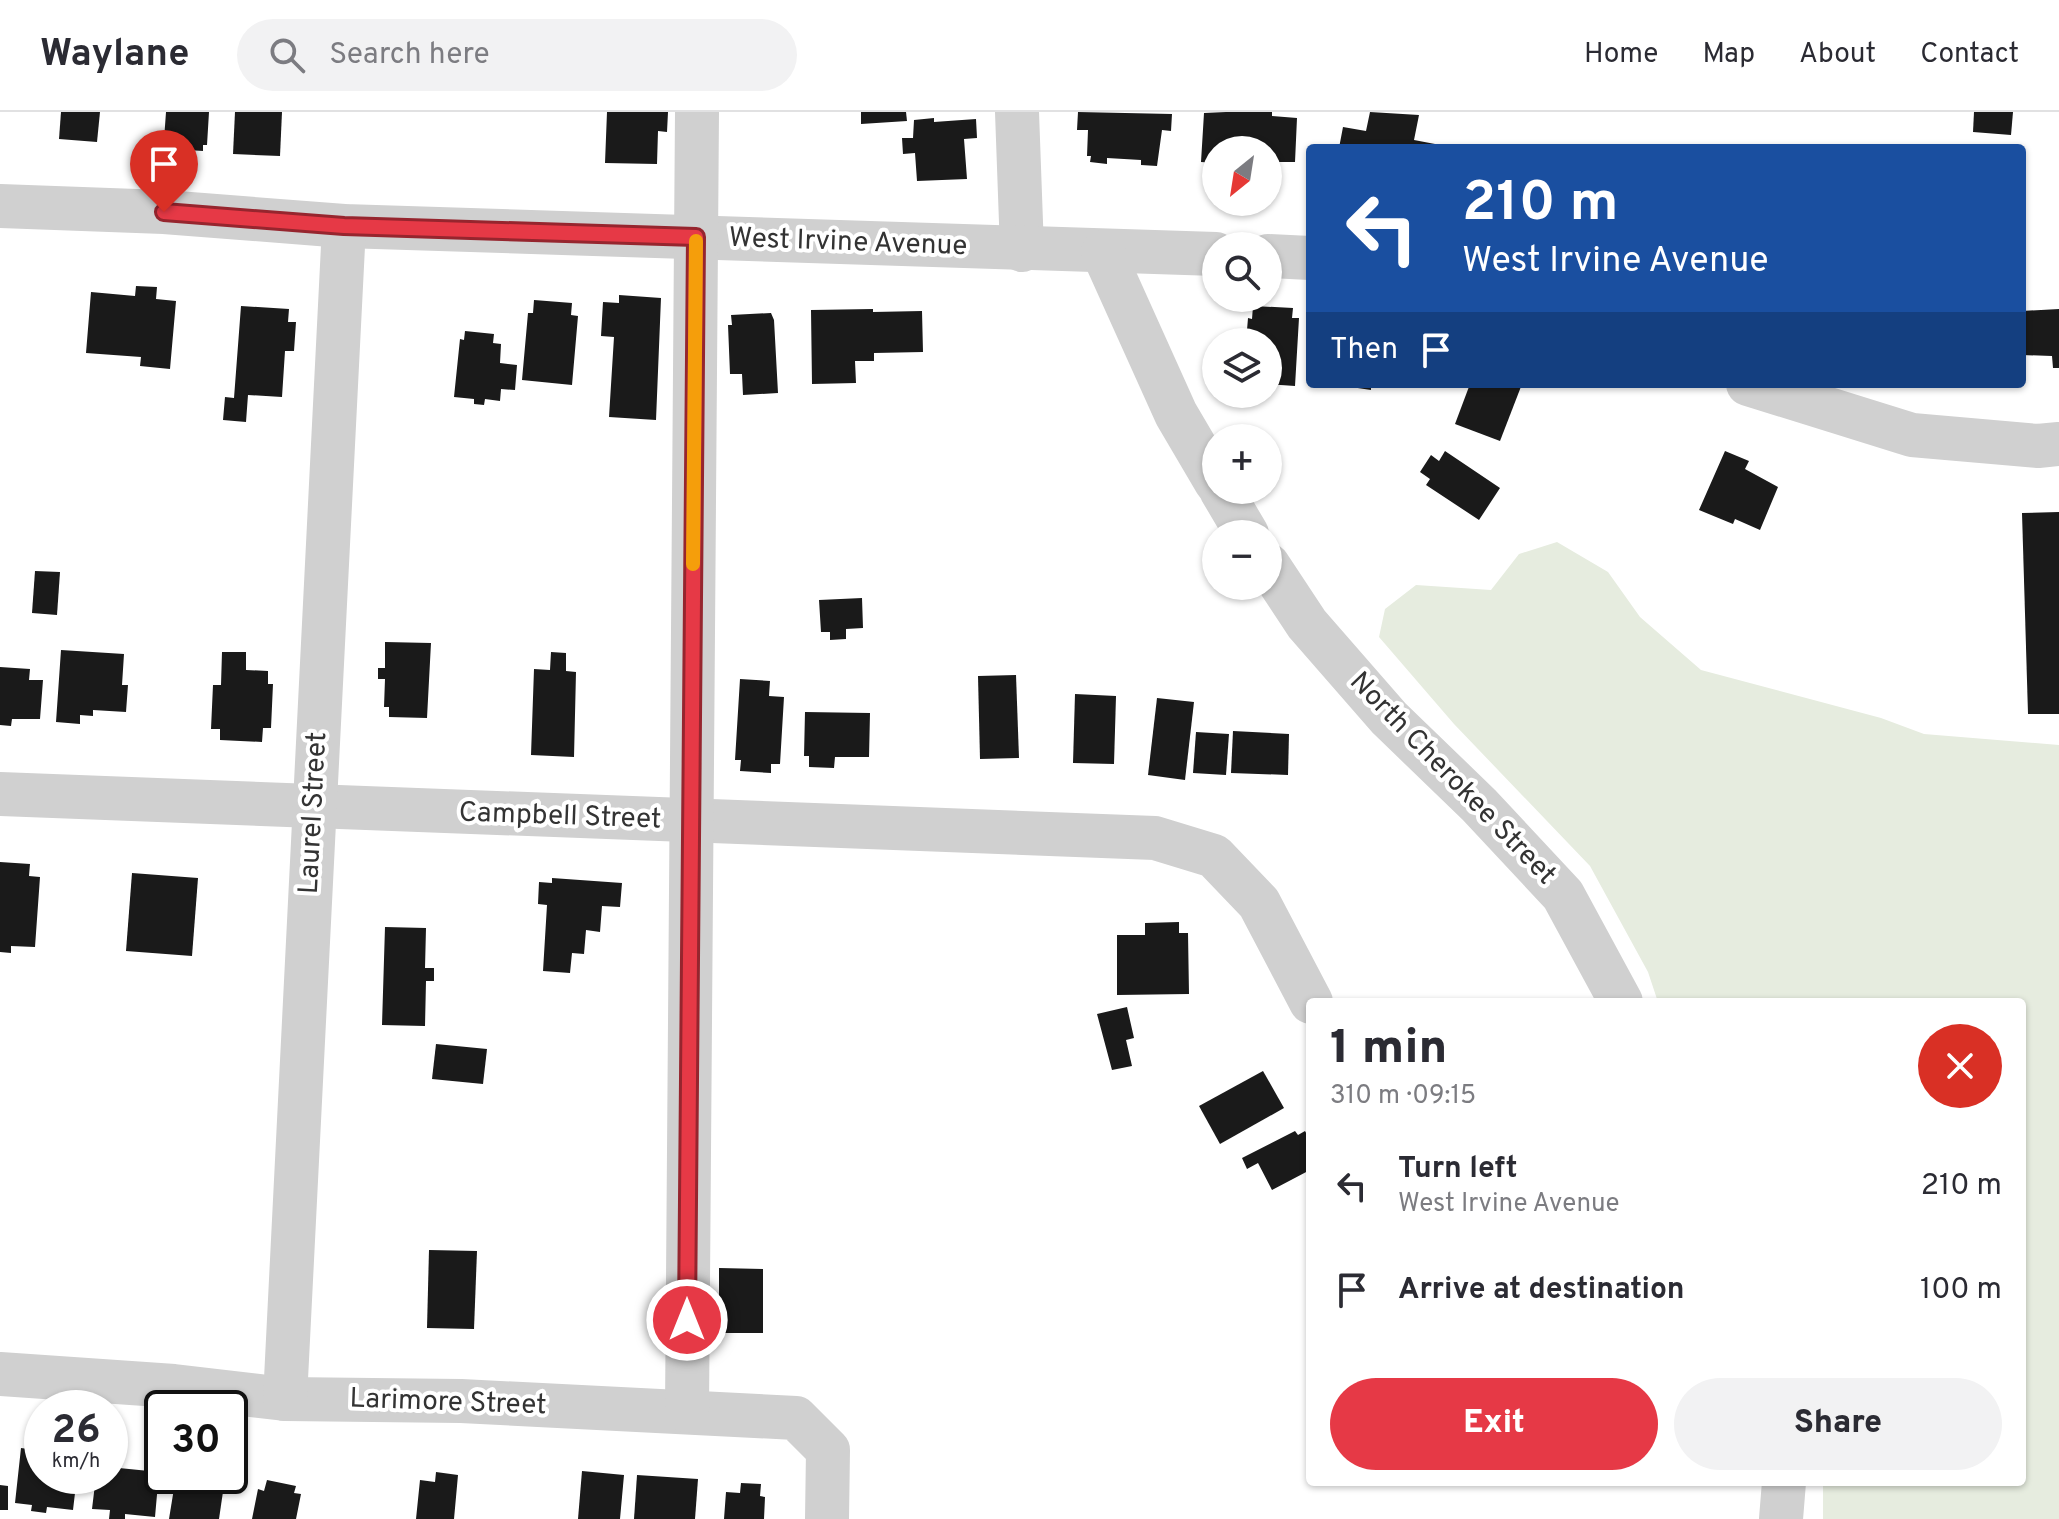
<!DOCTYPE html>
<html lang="en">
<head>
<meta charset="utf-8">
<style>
  body { margin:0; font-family:Overpass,sans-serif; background:#f2f2f3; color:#2b2b33; height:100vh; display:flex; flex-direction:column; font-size:30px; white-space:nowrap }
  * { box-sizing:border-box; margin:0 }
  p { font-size:26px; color:#7c7c81 }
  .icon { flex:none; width:44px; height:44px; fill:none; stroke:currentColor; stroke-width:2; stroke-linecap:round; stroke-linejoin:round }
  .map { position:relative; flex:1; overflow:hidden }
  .side { position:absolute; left:1306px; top:886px; width:720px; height:488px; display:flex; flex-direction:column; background:#fff; border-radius:8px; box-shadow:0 2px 6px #0004 }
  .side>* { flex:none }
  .banner { position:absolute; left:1306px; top:32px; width:720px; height:244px; border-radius:8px; box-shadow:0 2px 6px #0004; background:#1a4fa0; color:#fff; overflow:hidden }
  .needle { width:52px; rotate:210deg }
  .controls { position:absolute; left:1202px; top:24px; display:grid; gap:16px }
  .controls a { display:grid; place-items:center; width:80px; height:80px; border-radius:50%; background:#fff; box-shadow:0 2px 6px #0004; font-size:40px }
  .speed { position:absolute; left:24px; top:1278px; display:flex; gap:16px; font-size:40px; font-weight:700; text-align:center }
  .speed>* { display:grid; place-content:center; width:104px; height:104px; border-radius:50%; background:#fff; box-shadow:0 2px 6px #0004; line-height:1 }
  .speed small { font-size:20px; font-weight:400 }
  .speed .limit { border:4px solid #111; border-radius:12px; background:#fff; color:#111 }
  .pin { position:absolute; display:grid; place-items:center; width:68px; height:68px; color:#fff; margin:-82px -34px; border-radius:50% 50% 50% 0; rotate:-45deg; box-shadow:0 0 8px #0007 }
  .pin .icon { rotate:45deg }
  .me { position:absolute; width:88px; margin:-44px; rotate:0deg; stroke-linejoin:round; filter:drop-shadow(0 0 6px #0008) }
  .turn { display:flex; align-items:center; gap:28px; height:168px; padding:0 24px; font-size:36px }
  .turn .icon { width:104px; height:104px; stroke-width:2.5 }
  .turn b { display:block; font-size:56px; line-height:68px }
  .then { display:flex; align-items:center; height:76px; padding:0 24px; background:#0003; gap:16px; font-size:30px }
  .round { display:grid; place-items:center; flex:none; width:84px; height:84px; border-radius:42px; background:#f2f2f3 }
  .summary { display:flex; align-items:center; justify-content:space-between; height:136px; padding:0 24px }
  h1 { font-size:48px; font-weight:800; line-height:60px }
  .cta { display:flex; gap:16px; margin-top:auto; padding:16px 24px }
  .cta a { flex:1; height:92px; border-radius:48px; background:#e63946; color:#fff; font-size:32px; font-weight:800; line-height:92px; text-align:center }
  .cta a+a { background:#f2f2f3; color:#2b2b33 }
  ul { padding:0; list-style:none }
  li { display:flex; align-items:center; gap:24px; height:104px; padding:0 24px }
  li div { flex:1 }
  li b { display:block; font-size:30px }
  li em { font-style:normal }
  header { display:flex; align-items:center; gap:48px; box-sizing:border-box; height:112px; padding:0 40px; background:#fff; border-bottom:2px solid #e1e1e2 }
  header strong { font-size:38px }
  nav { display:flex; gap:44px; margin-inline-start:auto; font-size:28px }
  .search { width:560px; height:72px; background:#f2f2f3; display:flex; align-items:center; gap:20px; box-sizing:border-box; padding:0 28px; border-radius:44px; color:#7c7c81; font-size:30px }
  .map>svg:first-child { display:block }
</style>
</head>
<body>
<header>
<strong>Waylane</strong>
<div class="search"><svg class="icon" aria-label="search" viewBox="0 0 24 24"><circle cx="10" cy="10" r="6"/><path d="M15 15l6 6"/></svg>Search here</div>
<nav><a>Home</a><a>Map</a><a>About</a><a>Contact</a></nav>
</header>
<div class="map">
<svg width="2059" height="1407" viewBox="0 0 2059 1407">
  <rect width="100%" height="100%" fill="#fff"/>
  <!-- green -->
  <path fill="#e6ecdf" d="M1557,430L1608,460L1640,505L1701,558L1881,606L1924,622L2059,633V1407H1823V1370H2022V890H1658L1648,860L1590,754L1454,612L1379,525L1385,497L1416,473L1491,478L1519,442Z"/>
  <!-- building -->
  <g fill="#1a1a1a">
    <path d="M61,0H100L97,30L59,27Z"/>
    <path d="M166,0H209L207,33H203V39L172,37V28H164Z"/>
    <path d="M235,0H282L280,44L233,42Z"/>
    <path d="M607,0H668L667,20L658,19L657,52L605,51Z"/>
    <path d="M861,0H906L907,9L861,12Z"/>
    <path d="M1078,0L1172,2L1171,19L1162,18L1157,54L1141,53V48L1107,46V52L1090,50L1091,44H1087L1088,18H1077Z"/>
    <path d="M1226,0H1272V4L1297,6L1295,50H1278L1277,60L1268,59V38H1216V51L1201,50L1204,1Z"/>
    <path d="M1370,0L1419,3L1414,28L1435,32L1434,36H1339L1343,15L1366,19Z"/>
    <path d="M1974,0H2013L2011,23L1973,20Z"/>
    <path d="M934,6V10L976,7L977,26L964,27L967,67L917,69L915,41L903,42L902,26H913L914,8Z"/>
    <path d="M136,174L157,175L156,187L176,189L170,257L140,254L141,245L86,241L91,180L135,184Z"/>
    <path d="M619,183L661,186L656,308L609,305L614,225L601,224L603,190L619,191Z"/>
    <path d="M534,188L572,191L571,203L578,204L572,273L522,268L528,201H533Z"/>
    <path d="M241,194L289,197L288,210H296L294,239H285L282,285L248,283L246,310L223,308L225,285L234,286Z"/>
    <path d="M1253,194L1293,196L1292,206H1299L1295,274L1268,272V230H1246L1248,206L1252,207Z"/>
    <path d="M873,197V200L922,199L923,240L874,241V249H855L856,271L812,272L811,198Z"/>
    <path d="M2059,197V256H2053L2052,244L2022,243V199Z"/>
    <path d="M771,201L774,208L778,281L743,283L742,262H730L728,213H732L731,203Z"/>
    <path d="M465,219L494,222L493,231L501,232L500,251L517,253L515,278L501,277L500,289L485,287L484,293L474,292V287L454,285L460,227L464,228Z"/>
    <path d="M1331,272H1371V278Z"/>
    <path d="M1470,272H1522L1500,329L1455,312Z"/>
    <path d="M1445,339L1500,376L1479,408L1426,373L1430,367L1420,360L1431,343L1439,349Z"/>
    <path d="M1725,339L1749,349L1745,357L1778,375L1760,418L1735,407L1733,412L1699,398Z"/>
    <path d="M2059,400V602H2028L2022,401Z"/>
    <path d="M35,459L60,460L57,503L32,501Z"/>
    <path d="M862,486L863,516L846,517V527L830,528V520H821L819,488Z"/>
    <path d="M385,530L431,531L427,606L389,605V595H384L385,567H378V556H385Z"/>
    <path d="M61,538L124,542L122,573H128L126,600L93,598V604L80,603V612L56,610Z"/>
    <path d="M222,540H246V558L268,559V572H273L271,616H263L262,630L220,628V617H211L213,573H221Z"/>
    <path d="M551,540L566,541V559L576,560L574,645L531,643L534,557L550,558Z"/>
    <path d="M0,555L30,557L29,568H43L40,607H12L11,614L0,613Z"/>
    <path d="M1016,563L1019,646L980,647L978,564Z"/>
    <path d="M740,567L770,569L769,584L784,585L780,652H771V661L740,659L741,648H735Z"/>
    <path d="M1075,582L1116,584L1114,652L1073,651Z"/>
    <path d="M1157,586L1194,590L1185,668L1148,663Z"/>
    <path d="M805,600L870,601L869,645H835L834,656L809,655V644H804Z"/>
    <path d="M1233,619L1289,622L1288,663L1231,661Z"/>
    <path d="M1196,620L1229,622L1226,663L1193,661Z"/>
    <path d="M0,750L30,752L29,764L40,765L35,835L11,834V841L0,840Z"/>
    <path d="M132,761L198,766L192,844L126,839Z"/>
    <path d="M552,766L622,771L620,795L602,794L600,820L586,818L584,842L572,841L570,861L543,859L547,793L538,792L539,770L552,771Z"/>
    <path d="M1179,810V821H1188L1189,882L1117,883V823H1145V811Z"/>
    <path d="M385,815L426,816L425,856H434V869H426L425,914L382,913Z"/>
    <path d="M1127,895L1134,926L1126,928L1132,954L1112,958L1097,902Z"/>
    <path d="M436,932L487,937L483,972L432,967Z"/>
    <path d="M1263,959L1284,996L1220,1032L1199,994Z"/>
    <path d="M1295,1019L1298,1023L1305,1019L1310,1028V1058L1272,1078L1258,1051L1247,1057L1242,1046Z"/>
    <path d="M429,1138L477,1139L474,1217L427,1216Z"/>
    <path d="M719,1156L763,1157V1221H719Z"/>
    <path d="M21,1336L42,1339V1364H77L73,1398L47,1395L46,1401L31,1399L32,1393L15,1391Z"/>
    <path d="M110,1347L119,1348V1356L159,1360L155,1405L125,1402V1407H109L110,1398L92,1397L96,1364H110Z"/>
    <path d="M582,1359L624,1363L620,1407H578Z"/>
    <path d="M436,1360L458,1363L454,1407H416L420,1368L435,1370Z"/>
    <path d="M637,1363L698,1367L695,1407H634Z"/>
    <path d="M176,1364L225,1366L219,1407H169Z"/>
    <path d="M267,1368L296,1374L294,1381L301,1382L296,1407H252L258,1377L264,1379Z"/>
    <path d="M741,1371L761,1372L760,1384L765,1385L764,1407H724L726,1380L740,1381Z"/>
    <path d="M0,1373L8,1374V1398H0Z"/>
  </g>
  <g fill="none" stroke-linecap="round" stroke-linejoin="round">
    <!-- minor -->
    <g stroke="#d0d0d0" stroke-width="44">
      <path d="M1017,0L1022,138"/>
      <path d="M0,94L164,100L344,114L1216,142"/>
      <path d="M1103,140L1176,302L1216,370"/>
      <path d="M1268,144L1310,146"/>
      <path d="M1748,272L1912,323L2038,334L2059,332"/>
      <path d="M1221,378L1247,422"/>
      <path d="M1268,453L1307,512L1389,606L1479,693L1563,783L1621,890"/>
      <path d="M0,682L1155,726L1214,744L1259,791L1311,890"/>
      <path d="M0,1262L174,1274L285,1287L461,1289L796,1306L828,1338L827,1407"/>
      <path d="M285,1287L344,114"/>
      <path d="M687,1299L697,0"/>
      <path d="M1781,1407L1784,1370"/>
    </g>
  </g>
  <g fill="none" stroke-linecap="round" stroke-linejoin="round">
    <defs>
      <path id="route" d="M164,100L344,114L696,125L687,1208"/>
    </defs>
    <!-- route casing -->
    <use href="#route" stroke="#96252e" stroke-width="20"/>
    <!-- route -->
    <use href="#route" stroke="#e63946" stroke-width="14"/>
    <!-- slow -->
    <path stroke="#f59e0b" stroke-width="14" d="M693,452L696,129"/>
  </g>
  <g text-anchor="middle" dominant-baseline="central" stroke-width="8" stroke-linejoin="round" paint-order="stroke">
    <!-- street labels -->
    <g font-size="28" fill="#333" stroke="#fff">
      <text transform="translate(848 131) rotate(2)">West Irvine Avenue</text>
      <text transform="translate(1452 667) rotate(46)">North Cherokee Street</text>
      <text transform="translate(314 701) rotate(-87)">Laurel Street</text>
      <text transform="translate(560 705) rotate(2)">Campbell Street</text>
      <text transform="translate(448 1291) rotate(2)">Larimore Street</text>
    </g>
  </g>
</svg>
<div class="controls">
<a><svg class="needle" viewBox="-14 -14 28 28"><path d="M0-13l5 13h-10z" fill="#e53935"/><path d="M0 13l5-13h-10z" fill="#7c7c81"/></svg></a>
<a><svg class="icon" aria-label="search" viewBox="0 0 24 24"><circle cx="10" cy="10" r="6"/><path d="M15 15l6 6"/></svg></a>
<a><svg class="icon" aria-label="layers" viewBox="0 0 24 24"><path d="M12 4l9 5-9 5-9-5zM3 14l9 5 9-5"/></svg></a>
<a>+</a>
<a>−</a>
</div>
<div class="speed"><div>26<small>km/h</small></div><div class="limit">30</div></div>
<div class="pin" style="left:164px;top:100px;background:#d93025"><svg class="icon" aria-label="arrive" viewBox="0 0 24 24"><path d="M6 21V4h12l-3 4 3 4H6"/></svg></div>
<svg class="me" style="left:687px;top:1208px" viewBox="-20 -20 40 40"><circle r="17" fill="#e63946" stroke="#fff" stroke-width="3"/><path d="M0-11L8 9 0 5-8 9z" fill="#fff"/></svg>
<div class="banner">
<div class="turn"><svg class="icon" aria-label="left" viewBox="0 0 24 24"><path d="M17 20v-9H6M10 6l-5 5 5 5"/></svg><div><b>210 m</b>West Irvine Avenue</div></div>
<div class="then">Then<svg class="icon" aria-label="arrive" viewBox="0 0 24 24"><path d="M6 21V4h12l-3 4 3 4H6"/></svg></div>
</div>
<section class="side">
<div class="summary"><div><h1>1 min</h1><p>310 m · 09:15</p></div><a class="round" style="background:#d93025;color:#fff"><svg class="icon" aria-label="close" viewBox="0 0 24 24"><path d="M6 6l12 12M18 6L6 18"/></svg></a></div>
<ul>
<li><svg class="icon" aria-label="left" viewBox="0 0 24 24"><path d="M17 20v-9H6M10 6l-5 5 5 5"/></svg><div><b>Turn left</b><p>West Irvine Avenue</p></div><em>210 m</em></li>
<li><svg class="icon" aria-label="arrive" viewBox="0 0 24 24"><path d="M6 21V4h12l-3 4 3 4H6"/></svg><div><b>Arrive at destination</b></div><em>100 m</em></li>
</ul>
<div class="cta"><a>Exit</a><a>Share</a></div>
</section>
</div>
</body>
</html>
